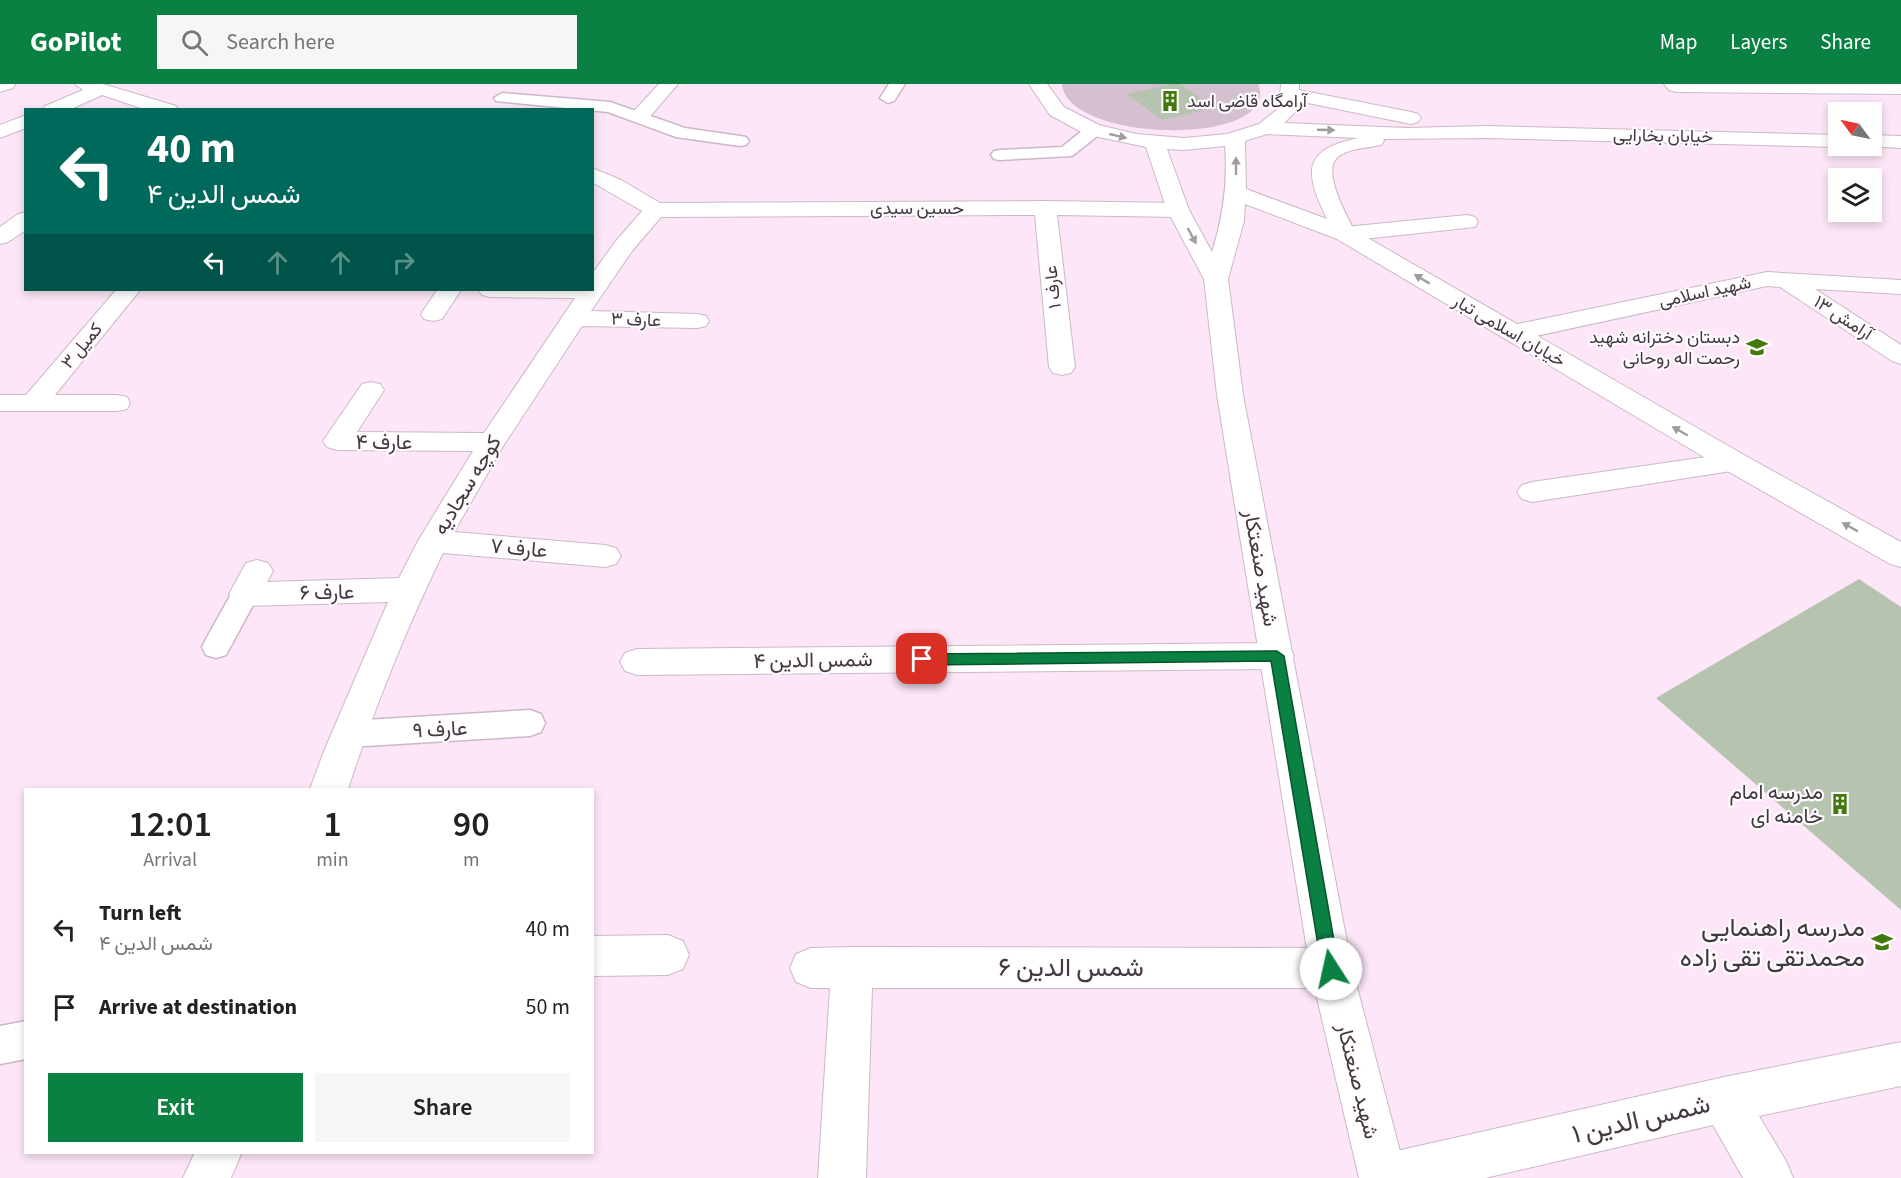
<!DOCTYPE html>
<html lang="en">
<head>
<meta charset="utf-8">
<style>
  body { margin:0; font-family:"Source Sans 3",Vazirmatn,sans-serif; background:#f6f6f6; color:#222; height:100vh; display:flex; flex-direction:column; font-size:22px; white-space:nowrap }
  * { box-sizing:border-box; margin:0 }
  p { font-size:20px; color:#767676 }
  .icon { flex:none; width:33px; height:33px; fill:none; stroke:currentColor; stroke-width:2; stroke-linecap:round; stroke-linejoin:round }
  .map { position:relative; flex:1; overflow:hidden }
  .drawer { position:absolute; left:24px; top:704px; width:570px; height:366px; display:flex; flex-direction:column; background:#fff; border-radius:0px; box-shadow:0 3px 9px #0003 }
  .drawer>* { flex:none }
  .top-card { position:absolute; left:24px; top:24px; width:570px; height:183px; border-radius:0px; box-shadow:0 3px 9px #0003; background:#00695c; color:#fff; overflow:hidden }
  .needle { width:39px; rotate:303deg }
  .buttons { position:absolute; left:1828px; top:18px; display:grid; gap:12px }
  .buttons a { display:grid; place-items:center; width:54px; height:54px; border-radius:0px; background:#fff; box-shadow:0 3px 9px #0003; font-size:30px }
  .pin { position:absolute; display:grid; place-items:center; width:51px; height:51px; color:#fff; margin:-26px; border-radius:12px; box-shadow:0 3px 9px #0006 }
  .me { position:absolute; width:66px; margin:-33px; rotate:350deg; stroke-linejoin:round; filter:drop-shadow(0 0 4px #0008) }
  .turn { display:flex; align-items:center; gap:21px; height:126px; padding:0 24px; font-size:27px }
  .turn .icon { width:78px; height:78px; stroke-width:2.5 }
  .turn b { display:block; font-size:42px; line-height:51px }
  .lanes { display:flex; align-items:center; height:57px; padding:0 24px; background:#0003; justify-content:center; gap:30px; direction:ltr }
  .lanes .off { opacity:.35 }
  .eta { display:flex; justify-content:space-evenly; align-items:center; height:102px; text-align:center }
  .eta b { font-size:36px; font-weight:600; line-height:42px }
  .button { display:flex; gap:12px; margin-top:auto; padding:12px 24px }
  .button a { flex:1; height:69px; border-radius:0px; background:#0b8043; color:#fff; font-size:24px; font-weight:600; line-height:69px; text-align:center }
  .button a+a { background:#f6f6f6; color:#222 }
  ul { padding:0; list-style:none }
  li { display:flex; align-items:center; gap:18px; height:78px; padding:0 24px }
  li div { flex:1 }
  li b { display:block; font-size:22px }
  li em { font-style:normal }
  header { display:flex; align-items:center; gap:36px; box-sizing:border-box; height:84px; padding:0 30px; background:#0b8043; color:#fff }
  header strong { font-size:28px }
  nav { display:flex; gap:33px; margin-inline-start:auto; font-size:21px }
  .search { width:420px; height:54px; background:#f6f6f6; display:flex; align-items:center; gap:15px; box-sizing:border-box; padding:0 21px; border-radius:0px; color:#767676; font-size:22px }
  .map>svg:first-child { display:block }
</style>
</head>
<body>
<header>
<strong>GoPilot</strong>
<div class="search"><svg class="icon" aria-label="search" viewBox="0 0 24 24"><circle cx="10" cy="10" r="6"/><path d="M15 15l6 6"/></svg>Search here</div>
<nav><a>Map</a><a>Layers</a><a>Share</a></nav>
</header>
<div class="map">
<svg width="1901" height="1094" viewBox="0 0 1901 1094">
  <rect width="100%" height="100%" fill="#fce6f7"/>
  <!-- green -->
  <path fill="#d5c0d0" d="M1062,0H1258C1284,62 1068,61 1062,0Z"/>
  <!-- building -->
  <g fill="#b6c3af">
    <path d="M1173,0H1180L1214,24L1162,36L1127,10Z"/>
    <path d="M1859,495L1901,523V826L1656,614Z"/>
  </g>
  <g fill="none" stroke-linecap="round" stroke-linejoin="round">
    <defs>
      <g id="lane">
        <path d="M889,0H905L894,17L888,19L880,14Z"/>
        <path d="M502,9L610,18L685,44L740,52L746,53L749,57L746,61L740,62L676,53L608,28L496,17L494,14Z"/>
        <path d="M1094,41L1100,42L1103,46L1100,50L1072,72L1000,76L994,75L991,71L994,67L1000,66L1062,63L1088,42Z"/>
        <path d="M245,500L255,503L259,510L226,571L216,574L206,571L202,563L206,555L235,503Z"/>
        <path d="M530,626L541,630L545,639L541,648L530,652L349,663L338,659L334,650L338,641L349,637Z"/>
        <path d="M26,937V975L0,980V942Z"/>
      </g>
      <g id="street">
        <path d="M0,0H15L13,4L0,8Z"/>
        <path d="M75,0H103L176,22L178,26H147L102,11L69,26H43L45,22L83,6Z"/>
        <path d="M659,0H678L647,36H633L630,32L633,28Z"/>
        <path d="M1664,0H1901V10L1676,8L1669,6Z"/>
        <path d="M26,31V44L0,54V41Z"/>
        <path d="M592,84L621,96L660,119L1045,117L1178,119L1186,121L1189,126L1186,131L1178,133L1057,131L1075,283L1071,289L1062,291L1053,289L1049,283L1035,131L661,133L632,167L591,227L697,230L706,232L709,237L706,242L697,244L582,242L505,359L454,448L605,461L616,464L621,472L616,480L605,483L443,469C406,545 374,625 348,705H310L324,667L388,518L245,522L234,518L229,510L246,479L257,476L268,479L273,487L267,498L399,494L418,457L473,367L337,366L327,363L323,357L362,300L371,298L380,300L384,306L357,348L484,349L575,214L490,213L482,211L478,206H592V190L616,157L642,127L592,98Z"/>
        <path d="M26,128V146L8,158L0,160V143L18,130Z"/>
        <path d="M1467,131L1475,133L1478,138L1475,143L1345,157L1337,155L1334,150L1337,145L1345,143Z"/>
        <path d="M1767,188L1901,196V210L1815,205L1901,261V280L1892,277L1780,203L1767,202L1513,257L1504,254L1500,249L1504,244L1513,241Z"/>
        <path d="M116,206H140L55,311H117L127,313L130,319L127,325L117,327H0V311H26Z"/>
        <path d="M437,206H461L442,235L433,237L424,235L421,230Z"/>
        <path d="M1734,369L1744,371L1748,378L1744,385L1532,418L1522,415L1517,408L1522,401L1532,398Z"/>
        <path d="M1277,559L1289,563L1294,572L1289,581L1277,585L637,591L625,587L620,578L625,569L637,565Z"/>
        <path d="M668,851L683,857L689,871L683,885L668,891L592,892V852Z"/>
        <path d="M852,863L1331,864L1346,870L1352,884L1346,898L1331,904H872L866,1094H818L830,904H811L796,898L790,884L796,870L811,864Z"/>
        <path d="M1901,958V1002L1759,1032L1786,1077L1793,1094H1743L1713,1041L1485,1094H1359L1366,1077L1383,1070L1724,993Z"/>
        <path d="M195,1068H242L231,1094H183Z"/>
      </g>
      <g id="secondary">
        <path d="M1029,0H1047L1064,23L1099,41L1136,50L1184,54L1227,50L1259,40L1279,24L1281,0H1299V6L1411,28L1418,30L1421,34L1418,38L1411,40L1298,17V25L1284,39L1407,44L1487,42L1839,51V62H1845L1839,63L1487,54L1383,55L1384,57L1381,61C1368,64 1346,64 1336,75C1323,89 1347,132 1354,146L1744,371L1901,458V483L1890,480L1724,385L1337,155L1245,120L1244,137L1228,195L1243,311L1352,884L1407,1094H1359L1310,884L1217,311L1204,195L1167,126L1146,63L1085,50L1050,31ZM1267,50L1359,54C1302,65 1304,88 1327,135L1246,105L1245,57ZM1225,62C1228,98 1223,133 1212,168L1189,126L1167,65L1184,66Z"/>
        <path d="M1872,51L1901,52V64L1866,62H1872Z"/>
      </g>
    </defs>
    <!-- lane casing -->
    <use href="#lane" stroke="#ccb8c7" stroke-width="3"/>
    <!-- street casing -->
    <use href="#street" stroke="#ccb8c7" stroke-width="2"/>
    <!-- secondary casing -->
    <use href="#secondary" stroke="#ccb8c7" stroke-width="2"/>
    <!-- lane -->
    <use href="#lane" fill="#fff" fill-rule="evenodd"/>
    <!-- street -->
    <use href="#street" fill="#fff" fill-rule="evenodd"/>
    <!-- secondary -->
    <use href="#secondary" fill="#fff" fill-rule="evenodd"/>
  </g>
  <!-- one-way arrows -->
  <defs><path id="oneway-solid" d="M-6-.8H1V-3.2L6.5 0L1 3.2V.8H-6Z" transform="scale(1.5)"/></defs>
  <g fill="#a09c9f">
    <use href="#oneway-solid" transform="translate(1326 46) rotate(2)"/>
    <use href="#oneway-solid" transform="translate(1118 52) rotate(13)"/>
    <use href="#oneway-solid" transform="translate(1236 82) rotate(-90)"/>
    <use href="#oneway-solid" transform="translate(1192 152) rotate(62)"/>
    <use href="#oneway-solid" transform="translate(1422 195) rotate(-149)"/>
    <use href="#oneway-solid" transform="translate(1680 347) rotate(-150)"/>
    <use href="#oneway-solid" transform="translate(1850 443) rotate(-151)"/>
  </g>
  <!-- route -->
  <path fill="#0b8043" stroke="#07532c" stroke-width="1.5" d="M1277,567L1284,572L1339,885L1337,891L1331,893L1325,891L1322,885L1271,577L922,581L915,575L922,570Z"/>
  <!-- icons -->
  <defs>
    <symbol id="building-bare" viewBox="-9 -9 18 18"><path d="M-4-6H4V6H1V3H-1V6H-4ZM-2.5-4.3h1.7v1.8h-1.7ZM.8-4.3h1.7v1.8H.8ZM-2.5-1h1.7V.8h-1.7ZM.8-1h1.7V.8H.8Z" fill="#43790b" stroke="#fefafd" stroke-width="2.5" paint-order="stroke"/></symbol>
    <symbol id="school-bare" viewBox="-9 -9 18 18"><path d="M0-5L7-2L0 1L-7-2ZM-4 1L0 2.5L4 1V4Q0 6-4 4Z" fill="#43790b" stroke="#fefafd" stroke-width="2.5" paint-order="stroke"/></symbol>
  </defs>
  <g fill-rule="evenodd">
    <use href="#building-bare" x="1155" y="2" width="30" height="30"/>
    <use href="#school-bare" x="1742" y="248" width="30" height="30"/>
    <use href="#building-bare" x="1825" y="705" width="30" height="30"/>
    <use href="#school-bare" x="1867" y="843" width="30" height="30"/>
  </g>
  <g text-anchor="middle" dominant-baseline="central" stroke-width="4.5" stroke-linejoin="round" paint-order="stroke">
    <!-- far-poi labels -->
    <g font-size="18" fill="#41393f" stroke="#fefafd" text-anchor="start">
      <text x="1187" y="17">آرامگاه قاضی اسد</text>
      <text x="1740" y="253" text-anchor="end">دبستان دخترانه شهید<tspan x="1740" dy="21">رحمت اله روحانی</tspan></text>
    </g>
    <!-- far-street labels -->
    <g font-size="18" fill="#41393f" stroke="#fefafd">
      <text transform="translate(1663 52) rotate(1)">خیابان بخارایی</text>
      <text x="917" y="124">حسین سیدی</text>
      <text transform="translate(1053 203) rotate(-96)">عارف ۱</text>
      <text transform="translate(1705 208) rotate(-12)">شهید اسلامی</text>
      <text transform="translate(1843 234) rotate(33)">آرامش ۱۳</text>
      <text transform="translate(636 236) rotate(2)">عارف ۳</text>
      <text transform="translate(1509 247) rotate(30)">خیابان اسلامی تبار</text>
      <text transform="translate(82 262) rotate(-50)">کمیل ۳</text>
    </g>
    <!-- street labels -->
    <g font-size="21" fill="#41393f" stroke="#fefafd">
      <text x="384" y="358">عارف ۴</text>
      <text transform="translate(467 401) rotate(-59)">کوچه سجادیه</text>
      <text transform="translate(519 464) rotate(5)">عارف ۷</text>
      <text transform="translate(1261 484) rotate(80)">شهید صنعتکار</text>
      <text transform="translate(327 508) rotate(-1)">عارف ۶</text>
      <text transform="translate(813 576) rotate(-1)">شمس الدین ۴</text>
      <text transform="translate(440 645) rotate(-3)">عارف ۹</text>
      <text transform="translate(1358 997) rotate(76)">شهید صنعتکار</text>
    </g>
    <!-- poi labels -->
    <g font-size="21" fill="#41393f" stroke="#fefafd" text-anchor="end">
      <text x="1823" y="708">مدرسه امام<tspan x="1823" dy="24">خامنه ای</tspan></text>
    </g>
    <!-- near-poi labels -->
    <g font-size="26" fill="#41393f" stroke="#fefafd" text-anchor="end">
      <text x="1865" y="843">مدرسه راهنمایی<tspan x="1865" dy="30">محمدتقی تقی زاده</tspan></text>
    </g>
    <!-- near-street labels -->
    <g font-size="26" fill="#41393f" stroke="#fefafd">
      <text x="1071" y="883">شمس الدین ۶</text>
      <text transform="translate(1641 1035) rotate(-13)">شمس الدین ۱</text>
    </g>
  </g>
</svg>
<div class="buttons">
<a><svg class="needle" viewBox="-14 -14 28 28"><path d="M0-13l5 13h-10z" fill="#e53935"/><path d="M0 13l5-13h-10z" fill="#767676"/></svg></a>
<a><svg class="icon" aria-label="layers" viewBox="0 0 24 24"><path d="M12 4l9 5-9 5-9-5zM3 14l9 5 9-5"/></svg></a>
</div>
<div class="pin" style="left:922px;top:575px;background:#d93025"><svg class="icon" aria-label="arrive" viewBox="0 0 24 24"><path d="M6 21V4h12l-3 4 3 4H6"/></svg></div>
<svg class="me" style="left:1331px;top:885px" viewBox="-20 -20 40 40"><circle r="19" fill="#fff"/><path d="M0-13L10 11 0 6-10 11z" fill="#0b8043"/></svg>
<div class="top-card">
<div class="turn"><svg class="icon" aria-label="left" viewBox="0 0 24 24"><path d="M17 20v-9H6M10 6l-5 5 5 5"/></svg><div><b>40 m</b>شمس الدین ۴</div></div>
<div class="lanes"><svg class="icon" aria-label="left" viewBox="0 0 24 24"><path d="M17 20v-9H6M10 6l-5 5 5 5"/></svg><svg class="icon off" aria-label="ahead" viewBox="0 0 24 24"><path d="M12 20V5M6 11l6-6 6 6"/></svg><svg class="icon off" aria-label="ahead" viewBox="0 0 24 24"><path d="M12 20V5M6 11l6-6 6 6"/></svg><svg class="icon off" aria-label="right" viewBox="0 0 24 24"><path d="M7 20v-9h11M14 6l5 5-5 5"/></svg></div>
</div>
<section class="drawer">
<div class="eta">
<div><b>12:01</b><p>Arrival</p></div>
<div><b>1</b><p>min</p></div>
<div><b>90</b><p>m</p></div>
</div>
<ul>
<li><svg class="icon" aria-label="left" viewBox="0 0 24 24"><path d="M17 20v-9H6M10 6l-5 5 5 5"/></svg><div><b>Turn left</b><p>شمس الدین ۴</p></div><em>40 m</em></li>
<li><svg class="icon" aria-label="arrive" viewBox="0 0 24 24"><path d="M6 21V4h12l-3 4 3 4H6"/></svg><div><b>Arrive at destination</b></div><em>50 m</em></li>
</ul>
<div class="button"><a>Exit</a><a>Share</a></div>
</section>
</div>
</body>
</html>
